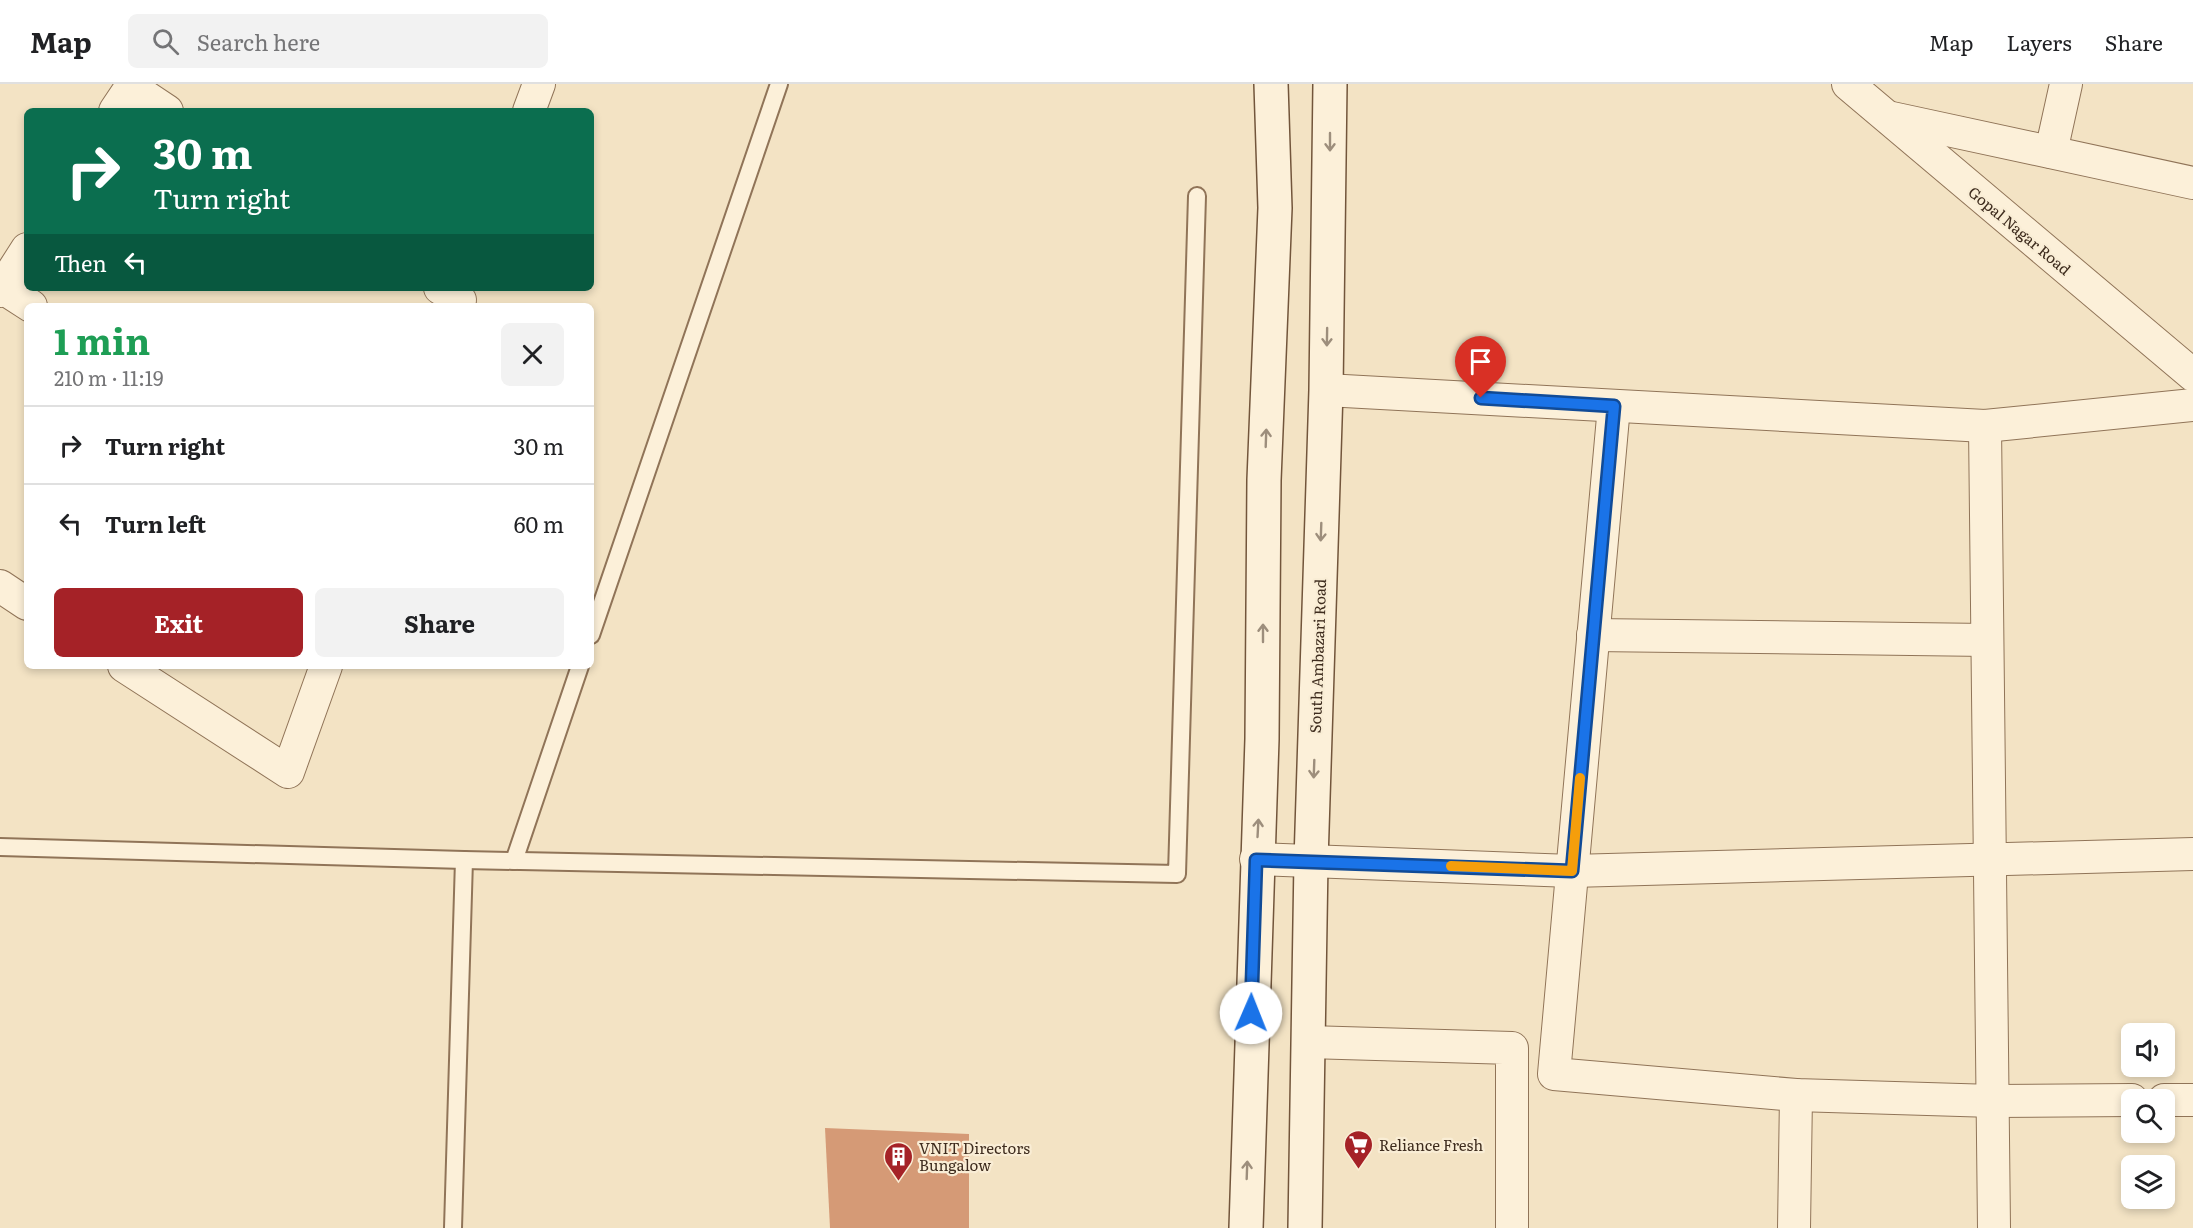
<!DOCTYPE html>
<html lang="en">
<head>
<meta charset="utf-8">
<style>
  body { margin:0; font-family:Literata,serif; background:#f2f2f2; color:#202124; height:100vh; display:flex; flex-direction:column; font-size:22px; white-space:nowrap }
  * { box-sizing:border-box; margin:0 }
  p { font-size:20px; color:#757577 }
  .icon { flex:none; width:33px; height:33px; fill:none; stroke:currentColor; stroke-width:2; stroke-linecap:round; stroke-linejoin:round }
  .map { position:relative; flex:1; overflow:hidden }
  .drawer { position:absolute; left:24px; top:219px; width:570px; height:366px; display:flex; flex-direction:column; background:#fff; border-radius:9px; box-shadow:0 3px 9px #0003 }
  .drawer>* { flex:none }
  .banner { position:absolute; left:24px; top:24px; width:570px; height:183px; border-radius:9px; box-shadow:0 3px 9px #0003; background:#0b6e4f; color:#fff; overflow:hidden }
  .fabs { position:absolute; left:2121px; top:939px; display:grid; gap:12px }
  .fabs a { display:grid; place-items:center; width:54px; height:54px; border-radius:9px; background:#fff; box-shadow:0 3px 9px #0003; font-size:30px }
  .pin { position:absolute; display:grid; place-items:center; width:51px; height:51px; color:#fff; margin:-62px -26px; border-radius:50% 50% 50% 0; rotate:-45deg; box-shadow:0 0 6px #0007 }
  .pin .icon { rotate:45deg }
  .me { position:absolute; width:66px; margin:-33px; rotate:1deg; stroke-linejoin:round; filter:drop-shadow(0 0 4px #0008) }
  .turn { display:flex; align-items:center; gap:21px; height:126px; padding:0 30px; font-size:27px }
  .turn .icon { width:78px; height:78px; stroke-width:2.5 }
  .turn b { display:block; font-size:42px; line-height:51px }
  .then { display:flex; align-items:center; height:57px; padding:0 30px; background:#0003; gap:12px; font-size:22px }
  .round { display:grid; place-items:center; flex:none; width:63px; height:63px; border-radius:9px; background:#f2f2f2 }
  .overview { display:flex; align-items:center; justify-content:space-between; height:102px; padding:0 30px }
  h1 { font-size:36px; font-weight:700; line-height:45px; color:#1e9e55 }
  .primary-button { display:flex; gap:12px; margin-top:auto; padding:12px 30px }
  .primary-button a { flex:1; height:69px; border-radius:9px; background:#a52227; color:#fff; font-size:24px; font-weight:700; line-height:69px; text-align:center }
  .primary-button a+a { background:#f2f2f2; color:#202124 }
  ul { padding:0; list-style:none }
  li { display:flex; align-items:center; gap:18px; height:78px; padding:0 30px; border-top:2px solid #e0e0e0 }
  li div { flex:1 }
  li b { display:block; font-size:22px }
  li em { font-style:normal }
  header { display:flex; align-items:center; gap:36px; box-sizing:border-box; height:84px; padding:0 30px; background:#fff; border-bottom:2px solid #e0e0e0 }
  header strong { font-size:28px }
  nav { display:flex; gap:33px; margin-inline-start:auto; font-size:21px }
  .search { width:420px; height:54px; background:#f2f2f2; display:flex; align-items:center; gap:15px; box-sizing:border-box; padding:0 21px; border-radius:9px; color:#757577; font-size:22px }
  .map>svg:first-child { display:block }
</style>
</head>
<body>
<header>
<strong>Map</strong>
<div class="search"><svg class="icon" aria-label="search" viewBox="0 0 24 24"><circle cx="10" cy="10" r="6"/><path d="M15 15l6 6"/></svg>Search here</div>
<nav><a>Map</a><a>Layers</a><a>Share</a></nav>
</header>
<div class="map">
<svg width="2193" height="1144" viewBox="0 0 2193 1144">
  <rect width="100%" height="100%" fill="#f3e3c4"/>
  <!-- building -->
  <path fill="#d59a76" d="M825,1044L969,1050V1144H830Z"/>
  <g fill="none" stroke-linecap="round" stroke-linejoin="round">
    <defs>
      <g id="service">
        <path d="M591,551L779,0"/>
        <path d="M0,763L464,776L1177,790L1197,112"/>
        <path d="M514,777L580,582"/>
        <path d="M453,1144L464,776"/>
      </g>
      <g id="minor">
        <path d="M1848,0L2193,291"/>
        <path d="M131,3L167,27"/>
        <path d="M115,27L133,0"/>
        <path d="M529,27L539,0"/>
        <path d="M1892,34L2193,99"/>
        <path d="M2051,68L2066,0"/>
        <path d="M0,202L31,222"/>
        <path d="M440,204L460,216"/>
        <path d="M0,207L27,165"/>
        <path d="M1326,306L1985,342L2193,321"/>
        <path d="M1614,322L1554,990L1796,1011L1993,1017L2132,1016"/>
        <path d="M1985,342L1994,1144"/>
        <path d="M0,502L27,520"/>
        <path d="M1593,551L1987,556"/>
        <path d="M124,582L288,688L326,582"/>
        <path d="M1256,775L1572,787L2193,770"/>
        <path d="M1308,958L1512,964V1144"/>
        <path d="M2164,1016H2193"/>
        <path d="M1794,1144L1796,1011"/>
      </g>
      <g id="secondary">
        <path d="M1246,1144L1262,655L1264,396L1275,124L1271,0"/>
        <path d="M1305,1144L1311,777L1326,306L1330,0"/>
      </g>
    </defs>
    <!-- service casing -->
    <use href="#service" stroke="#907458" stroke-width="20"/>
    <!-- minor casing -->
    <use href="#minor" stroke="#907458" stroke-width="34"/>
    <!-- secondary casing -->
    <use href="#secondary" stroke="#72553b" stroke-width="36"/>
    <!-- service -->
    <use href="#service" stroke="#fcf0d9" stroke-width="16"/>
    <!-- minor -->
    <use href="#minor" stroke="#fcf0d9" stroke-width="32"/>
    <!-- secondary -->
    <use href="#secondary" stroke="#fcf0d9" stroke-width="33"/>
  </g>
  <!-- one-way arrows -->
  <defs><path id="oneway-shaft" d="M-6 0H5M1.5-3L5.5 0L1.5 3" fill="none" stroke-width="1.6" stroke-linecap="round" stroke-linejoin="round" transform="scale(1.5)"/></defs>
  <g stroke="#9d8e7c">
    <use href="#oneway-shaft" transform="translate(1330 58) rotate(90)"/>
    <use href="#oneway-shaft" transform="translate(1327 253) rotate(91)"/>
    <use href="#oneway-shaft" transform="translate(1266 354) rotate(-88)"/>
    <use href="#oneway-shaft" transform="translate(1321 448) rotate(92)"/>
    <use href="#oneway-shaft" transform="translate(1263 549) rotate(-90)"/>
    <use href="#oneway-shaft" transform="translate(1314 685) rotate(92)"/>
    <use href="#oneway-shaft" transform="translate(1258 744) rotate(-87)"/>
    <use href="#oneway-shaft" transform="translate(1247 1086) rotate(-88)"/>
  </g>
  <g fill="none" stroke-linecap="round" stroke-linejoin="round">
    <defs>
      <path id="route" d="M1251,929L1256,776L1572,787L1614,322L1481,314"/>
    </defs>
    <!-- route casing -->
    <use href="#route" stroke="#114b97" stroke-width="15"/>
    <!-- route -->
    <use href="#route" stroke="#1a73e8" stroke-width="10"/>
    <!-- slow -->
    <path stroke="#f59e0b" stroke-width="10" d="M1451,782L1572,787L1580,694"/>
  </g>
  <!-- icons -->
  <defs>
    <symbol id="supermarket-pin" viewBox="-11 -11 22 30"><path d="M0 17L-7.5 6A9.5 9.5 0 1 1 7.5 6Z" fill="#a52227" stroke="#f9edd5"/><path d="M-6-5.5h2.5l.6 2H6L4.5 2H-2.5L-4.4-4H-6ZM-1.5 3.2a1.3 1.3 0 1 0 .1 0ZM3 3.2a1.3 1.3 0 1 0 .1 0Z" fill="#fff"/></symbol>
    <symbol id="building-pin" viewBox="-11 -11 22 30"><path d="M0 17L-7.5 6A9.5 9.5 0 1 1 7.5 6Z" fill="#a52227" stroke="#f9edd5"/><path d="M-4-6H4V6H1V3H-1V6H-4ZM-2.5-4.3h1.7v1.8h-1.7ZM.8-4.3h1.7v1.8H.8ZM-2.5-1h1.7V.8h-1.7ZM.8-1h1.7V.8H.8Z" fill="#fff"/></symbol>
  </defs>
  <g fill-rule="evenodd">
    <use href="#supermarket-pin" x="1342" y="1044" width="33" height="45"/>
    <use href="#building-pin" x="882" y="1056" width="33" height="45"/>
  </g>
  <g text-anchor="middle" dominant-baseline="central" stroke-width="4.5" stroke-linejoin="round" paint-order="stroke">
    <!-- street labels -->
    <g font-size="15" fill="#3e2c1e" stroke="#f9edd5">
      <text transform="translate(2020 146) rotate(40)">Gopal Nagar Road</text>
      <text transform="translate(1317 572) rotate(-88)">South Ambazari Road</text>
    </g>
    <!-- poi labels -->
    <g font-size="15" fill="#3e2c1e" stroke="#f9edd5" text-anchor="start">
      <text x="1379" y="1060">Reliance Fresh</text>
      <text x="919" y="1063">VNIT Directors<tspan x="919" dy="17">Bungalow</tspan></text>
    </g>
  </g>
</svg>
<div class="fabs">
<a><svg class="icon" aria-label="sound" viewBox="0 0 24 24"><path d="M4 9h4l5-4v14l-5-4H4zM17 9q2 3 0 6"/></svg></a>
<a><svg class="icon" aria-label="search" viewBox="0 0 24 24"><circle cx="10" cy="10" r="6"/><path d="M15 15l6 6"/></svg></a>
<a><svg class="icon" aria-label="layers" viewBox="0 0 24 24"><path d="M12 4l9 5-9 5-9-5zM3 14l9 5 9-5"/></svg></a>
</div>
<div class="pin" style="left:1481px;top:314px;background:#d93025"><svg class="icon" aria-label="arrive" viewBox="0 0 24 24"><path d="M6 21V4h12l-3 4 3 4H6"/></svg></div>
<svg class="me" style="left:1251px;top:929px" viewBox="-20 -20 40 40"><circle r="19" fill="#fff"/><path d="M0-13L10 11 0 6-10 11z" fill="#1a73e8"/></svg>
<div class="banner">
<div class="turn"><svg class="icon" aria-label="right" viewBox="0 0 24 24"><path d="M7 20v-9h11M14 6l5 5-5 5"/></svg><div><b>30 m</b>Turn right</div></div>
<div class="then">Then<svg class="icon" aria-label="left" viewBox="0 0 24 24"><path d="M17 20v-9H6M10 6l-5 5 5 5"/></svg></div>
</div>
<section class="drawer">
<div class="overview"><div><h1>1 min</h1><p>210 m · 11:19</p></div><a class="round"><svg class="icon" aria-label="close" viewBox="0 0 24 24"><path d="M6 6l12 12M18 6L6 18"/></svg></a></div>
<ul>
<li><svg class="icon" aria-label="right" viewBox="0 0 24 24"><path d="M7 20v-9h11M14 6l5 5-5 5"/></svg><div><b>Turn right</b></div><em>30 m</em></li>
<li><svg class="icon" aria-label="left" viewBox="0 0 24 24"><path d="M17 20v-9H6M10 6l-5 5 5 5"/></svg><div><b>Turn left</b></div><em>60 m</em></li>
</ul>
<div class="primary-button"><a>Exit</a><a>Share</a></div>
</section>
</div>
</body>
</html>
